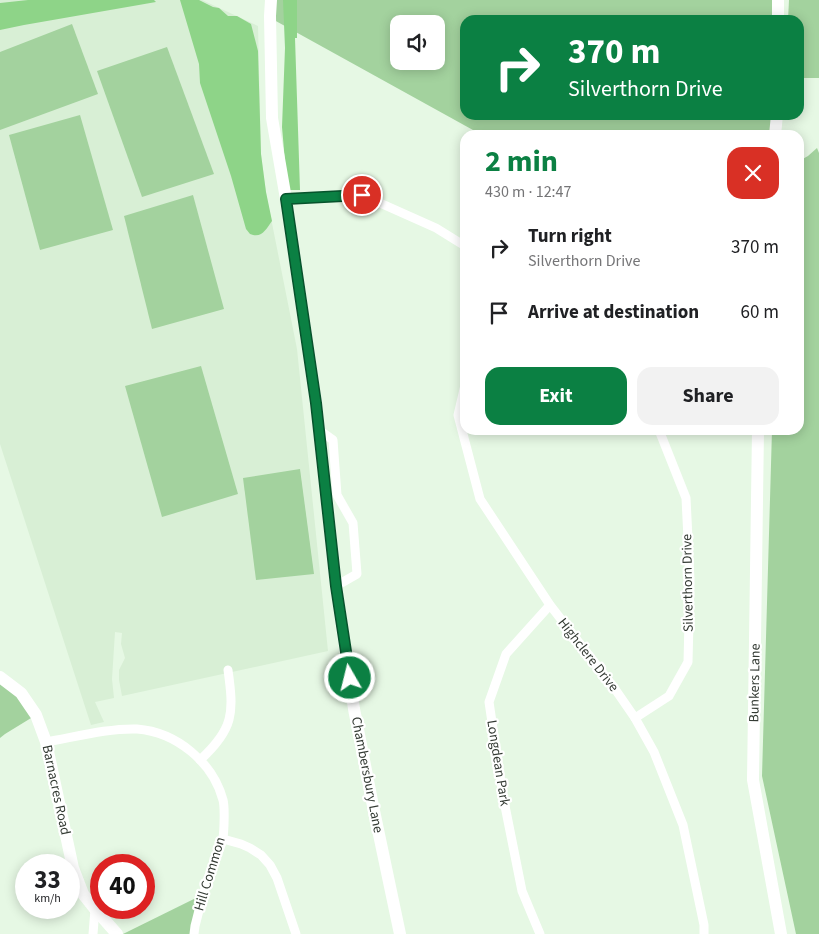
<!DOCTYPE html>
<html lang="en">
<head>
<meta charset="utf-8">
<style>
  body { margin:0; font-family:"Source Sans 3",sans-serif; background:#f2f2f2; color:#202124; height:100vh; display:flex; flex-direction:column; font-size:19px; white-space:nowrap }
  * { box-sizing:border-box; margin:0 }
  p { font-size:16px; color:#757577 }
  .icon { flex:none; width:28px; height:28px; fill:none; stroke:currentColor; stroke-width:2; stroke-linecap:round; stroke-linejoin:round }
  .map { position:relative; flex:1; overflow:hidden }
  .drawer { position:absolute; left:460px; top:130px; width:344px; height:305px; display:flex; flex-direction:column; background:#fff; border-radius:15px; box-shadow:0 2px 12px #0003 }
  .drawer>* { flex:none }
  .guide { position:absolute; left:460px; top:15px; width:344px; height:105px; border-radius:15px; box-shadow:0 2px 12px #0003; background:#0b8043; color:#fff; overflow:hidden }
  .controls { position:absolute; left:390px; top:15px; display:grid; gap:10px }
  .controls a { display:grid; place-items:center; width:55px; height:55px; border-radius:10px; background:#fff; box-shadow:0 2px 12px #0003; font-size:25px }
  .speed { position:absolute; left:15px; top:854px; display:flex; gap:10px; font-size:25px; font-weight:700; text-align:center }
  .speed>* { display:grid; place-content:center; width:65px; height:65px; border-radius:50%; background:#fff; box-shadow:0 2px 12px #0003; line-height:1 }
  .speed small { font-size:12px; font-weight:400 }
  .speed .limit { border:8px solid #d22; background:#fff; color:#111 }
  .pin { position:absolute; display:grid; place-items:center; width:42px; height:42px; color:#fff; margin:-21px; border:2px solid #fff; border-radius:50%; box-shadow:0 1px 5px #0007 }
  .me { position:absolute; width:55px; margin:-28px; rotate:352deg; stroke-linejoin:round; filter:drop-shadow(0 0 4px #0008) }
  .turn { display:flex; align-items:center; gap:18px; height:105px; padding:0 25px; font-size:22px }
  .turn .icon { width:65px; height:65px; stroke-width:2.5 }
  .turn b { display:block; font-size:35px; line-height:42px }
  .round { display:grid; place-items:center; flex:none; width:52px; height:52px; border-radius:15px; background:#f2f2f2 }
  .headline { display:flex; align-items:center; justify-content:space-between; height:85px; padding:0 25px }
  h1 { font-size:30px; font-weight:700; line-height:38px; color:#0b8043 }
  .action { display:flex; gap:10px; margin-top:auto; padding:10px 25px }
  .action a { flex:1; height:58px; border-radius:15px; background:#0b8043; color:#fff; font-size:20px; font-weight:700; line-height:58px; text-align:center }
  .action a+a { background:#f2f2f2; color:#202124 }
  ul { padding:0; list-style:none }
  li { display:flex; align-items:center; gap:15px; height:65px; padding:0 25px }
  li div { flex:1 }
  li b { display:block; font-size:19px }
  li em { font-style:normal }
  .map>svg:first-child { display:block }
</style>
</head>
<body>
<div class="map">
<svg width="819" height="934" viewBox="0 0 819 934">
  <rect width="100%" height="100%" fill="#e6f8e4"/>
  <!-- built -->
  <path fill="#d8efd5" d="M0,0H202L258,26L261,154L266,193L297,349L328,651L122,696L119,680V670L125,658L121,644L122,633L115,632L112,679L114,698L95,702L104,722L91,725L0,444Z"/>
  <!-- green -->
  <g fill="#a3d29e" fill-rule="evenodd">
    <path d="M275,0H778V20H465V115H776L774,135H482L274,20ZM399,24H436V61H399Z"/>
    <path d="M789,0H819V78H799V20H788Z"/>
    <path d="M72,24L98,94L0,130V52Z"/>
    <path d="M167,47L214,174L142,197L97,71Z"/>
    <path d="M80,115L113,230L40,250L9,135Z"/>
    <path d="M817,148L819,153V934H796L762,776L772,430H799V161L808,156Z"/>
    <path d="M193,195L224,309L152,329L124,216Z"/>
    <path d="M201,366L238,494L162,517L125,386Z"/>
    <path d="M300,469L314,574L256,580L243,478Z"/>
    <path d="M0,677L36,715L5,734L0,738Z"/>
    <path d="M204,894L194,934H123Z"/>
  </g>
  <!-- forest -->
  <g fill="#8ed488">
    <path d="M28,0H154L156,2L24,25L0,30V3Z"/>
    <path d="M180,0H199L213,7L219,8L228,16H237L251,24L258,51L261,154L266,192L272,221C266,229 262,239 250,234L246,229L231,176L200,83L199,64Z"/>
    <path d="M283,0H297V38H295L300,190H289L285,162L282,127L285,48Z"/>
  </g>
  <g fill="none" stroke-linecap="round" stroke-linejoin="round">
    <!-- street -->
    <g stroke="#fff" stroke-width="9">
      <path d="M286,199L362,195L436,228L465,246"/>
      <path d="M465,385L458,415L480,499L550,605L615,689L635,718L654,752L683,825L704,925V934"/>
      <path d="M319,430L333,440L337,495L353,523L357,574L336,586"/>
      <path d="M635,718L669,696L688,662L690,580L686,498L659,430"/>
      <path d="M46,742C75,737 109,728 137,729C176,732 213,762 223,800C225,807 224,831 223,838C221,849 214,860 211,871C204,888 200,907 195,926L194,934"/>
      <path d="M200,760C234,729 234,713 228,670"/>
      <path d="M223,839L241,844L250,848L261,855L270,865L277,878L296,934"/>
      <path d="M93,934L95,909"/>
      <path d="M540,934L522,891L503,796L489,702L506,654L550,605"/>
    </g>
    <!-- secondary -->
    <g stroke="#fff" stroke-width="12">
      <path d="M271,0L270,16L272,118L286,199L316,403L336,586L354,709L373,806L400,934"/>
      <path d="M778,0V20"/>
      <path d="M775,135L777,115"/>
      <path d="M758,430L753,780L781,934"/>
      <path d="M0,677L21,693L36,715L46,742L73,868L83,894L95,909L117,934"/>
    </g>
  </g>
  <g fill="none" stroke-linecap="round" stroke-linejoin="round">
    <defs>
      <path id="route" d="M350,678L336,586L316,403L286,199L362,195"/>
    </defs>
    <!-- route casing -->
    <use href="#route" stroke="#07532c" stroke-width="12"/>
    <!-- route -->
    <use href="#route" stroke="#0b8043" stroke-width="9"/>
  </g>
  <g text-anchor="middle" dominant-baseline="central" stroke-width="4.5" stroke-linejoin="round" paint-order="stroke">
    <!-- street labels -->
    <g font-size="14" fill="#343b34" stroke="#fff">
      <text transform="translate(688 583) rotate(-91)">Silverthorn Drive</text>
      <text transform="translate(588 655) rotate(52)">Highclere Drive</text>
      <text transform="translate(755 683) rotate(-89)">Bunkers Lane</text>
      <text transform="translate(498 763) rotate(81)">Longdean Park</text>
      <text transform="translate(367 775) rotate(79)">Chambersbury Lane</text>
      <text transform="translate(56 790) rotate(78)">Barnacres Road</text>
      <text transform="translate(210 874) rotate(-73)">Hill Common</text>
    </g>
  </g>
</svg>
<div class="controls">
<a><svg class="icon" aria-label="sound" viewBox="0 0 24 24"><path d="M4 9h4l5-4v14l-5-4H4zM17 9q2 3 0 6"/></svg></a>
</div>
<div class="speed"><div>33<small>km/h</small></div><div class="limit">40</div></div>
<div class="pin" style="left:362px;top:195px;background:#d93025"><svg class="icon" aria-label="arrive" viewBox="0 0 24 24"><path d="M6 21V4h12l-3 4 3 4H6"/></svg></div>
<svg class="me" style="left:350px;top:678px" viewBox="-20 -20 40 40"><circle r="17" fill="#0b8043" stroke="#fff" stroke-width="3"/><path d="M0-11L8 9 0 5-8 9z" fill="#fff"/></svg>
<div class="guide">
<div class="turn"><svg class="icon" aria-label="right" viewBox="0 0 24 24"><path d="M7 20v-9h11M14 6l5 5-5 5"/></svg><div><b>370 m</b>Silverthorn Drive</div></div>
</div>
<section class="drawer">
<div class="headline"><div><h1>2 min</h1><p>430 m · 12:47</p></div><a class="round" style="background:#d93025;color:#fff"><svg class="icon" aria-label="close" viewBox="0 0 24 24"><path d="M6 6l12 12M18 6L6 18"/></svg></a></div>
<ul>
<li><svg class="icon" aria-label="right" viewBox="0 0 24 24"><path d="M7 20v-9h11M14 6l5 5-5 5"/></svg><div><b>Turn right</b><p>Silverthorn Drive</p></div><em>370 m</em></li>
<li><svg class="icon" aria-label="arrive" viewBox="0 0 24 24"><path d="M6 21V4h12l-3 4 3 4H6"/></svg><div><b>Arrive at destination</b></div><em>60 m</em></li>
</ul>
<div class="action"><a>Exit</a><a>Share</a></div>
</section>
</div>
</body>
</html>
